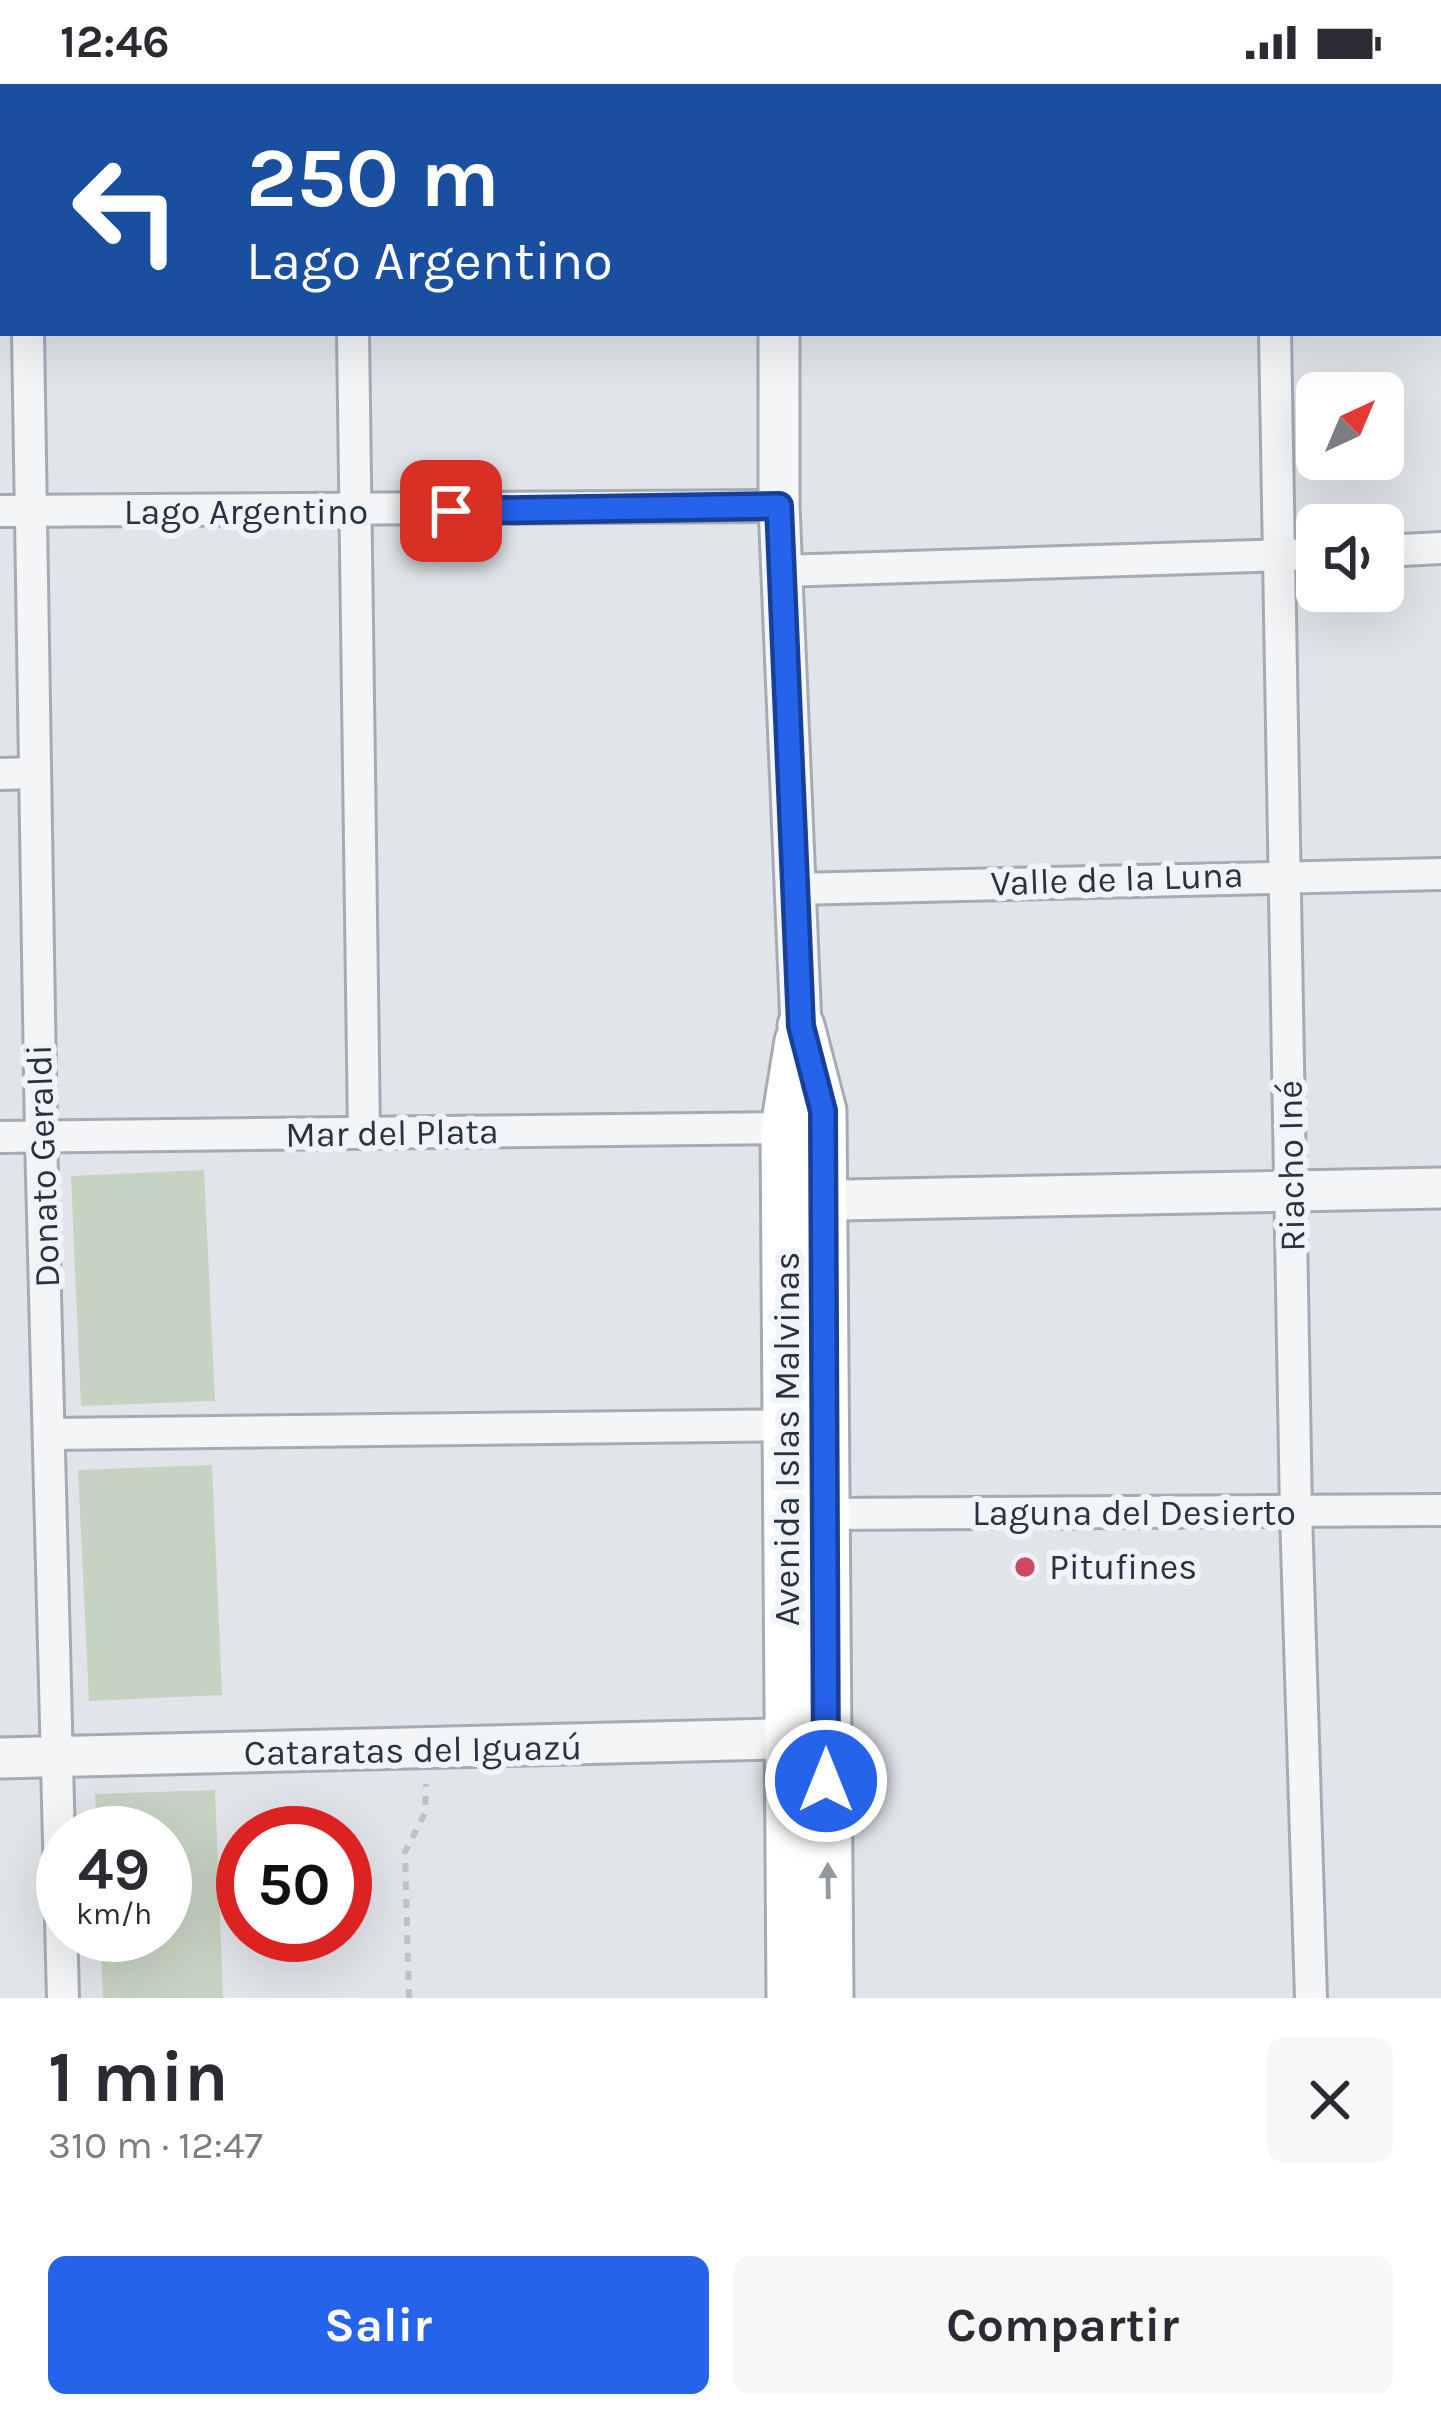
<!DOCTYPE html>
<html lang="es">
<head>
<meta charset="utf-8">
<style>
  body { margin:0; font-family:Karla,sans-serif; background:#f7f7f7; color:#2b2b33; height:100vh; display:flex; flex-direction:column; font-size:45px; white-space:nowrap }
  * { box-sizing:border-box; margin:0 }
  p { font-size:39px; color:#7c7c81 }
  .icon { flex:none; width:66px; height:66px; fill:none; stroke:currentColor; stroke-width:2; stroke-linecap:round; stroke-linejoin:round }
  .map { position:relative; height:1914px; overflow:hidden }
  .details { display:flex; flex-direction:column; background:#fff; flex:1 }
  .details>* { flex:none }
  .guide { position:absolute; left:0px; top:0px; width:1443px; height:252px; box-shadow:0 12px 48px #0002; background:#1a4fa0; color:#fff; overflow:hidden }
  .needle { width:78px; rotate:44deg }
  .controls { position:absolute; left:1296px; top:288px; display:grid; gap:24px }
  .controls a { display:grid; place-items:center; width:108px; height:108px; border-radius:18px; background:#fff; box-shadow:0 12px 48px #0002; font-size:60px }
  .speed { position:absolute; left:36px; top:1722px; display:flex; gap:24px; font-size:60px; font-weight:700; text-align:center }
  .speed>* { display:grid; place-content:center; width:156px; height:156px; border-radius:50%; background:#fff; box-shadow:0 12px 48px #0002; line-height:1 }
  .speed small { font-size:30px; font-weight:400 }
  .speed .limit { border:18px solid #d22; background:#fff; color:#111 }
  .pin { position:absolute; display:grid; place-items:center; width:102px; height:102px; color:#fff; margin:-51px; border-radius:24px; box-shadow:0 6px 18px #0006 }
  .me { position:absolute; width:132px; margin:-66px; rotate:0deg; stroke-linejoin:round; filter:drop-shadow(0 0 9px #0008) }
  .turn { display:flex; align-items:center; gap:42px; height:252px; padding:0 48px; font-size:54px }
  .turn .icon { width:156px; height:156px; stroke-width:2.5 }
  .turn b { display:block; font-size:84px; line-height:102px }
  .round { display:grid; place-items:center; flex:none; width:126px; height:126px; border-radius:18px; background:#f7f7f7 }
  .headline { display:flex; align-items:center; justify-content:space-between; height:204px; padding:0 48px }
  h1 { font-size:72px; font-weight:700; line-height:90px }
  .button { display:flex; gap:24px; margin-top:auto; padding:24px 48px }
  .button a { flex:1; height:138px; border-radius:18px; background:#2563eb; color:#fff; font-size:48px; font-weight:700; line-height:138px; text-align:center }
  .button a+a { background:#f7f7f7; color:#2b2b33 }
  .status { display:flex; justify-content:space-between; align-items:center; height:84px; padding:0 60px; background:#fff; direction:ltr }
  .status svg { height:33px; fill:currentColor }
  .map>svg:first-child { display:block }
</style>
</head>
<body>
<div class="status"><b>12:46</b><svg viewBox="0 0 49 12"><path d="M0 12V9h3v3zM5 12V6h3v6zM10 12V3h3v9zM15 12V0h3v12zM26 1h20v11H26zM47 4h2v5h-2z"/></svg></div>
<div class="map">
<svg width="1441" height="1914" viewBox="0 0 1441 1914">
  <rect width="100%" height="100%" fill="#e1e4e9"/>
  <!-- green -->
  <g fill="#c7d3c2">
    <path d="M204,1086L215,1317L81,1322L71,1092Z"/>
    <path d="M212,1381L222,1611L89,1617L78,1386Z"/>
    <path d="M215,1706L223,1914H103L100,1851H165V1749H97L95,1710Z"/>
  </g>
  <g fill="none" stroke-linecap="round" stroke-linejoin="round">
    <defs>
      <g id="minor">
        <path d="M26,0V3"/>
        <path d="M348,0V3"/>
        <path d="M1270,0V3"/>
        <path d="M1440,158H1441"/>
        <path d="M0,179H3"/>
        <path d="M28,249L41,1053L63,1914"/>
        <path d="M353,249L364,1049"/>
        <path d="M1275,249L1296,1429L1311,1914"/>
        <path d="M0,427L779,422"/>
        <path d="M1383,467L1441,464"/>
        <path d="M781,487L1317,470"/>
        <path d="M0,690L35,689"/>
        <path d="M793,805L1441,790"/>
        <path d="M0,1053L784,1044"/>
        <path d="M51,1350L803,1341"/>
        <path d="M826,1430L1441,1426"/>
      </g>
      <g id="tertiary">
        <path d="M778,0V3"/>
        <path d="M779,249V422L801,942"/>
        <path d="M793,1117L1441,1104"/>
        <path d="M0,1674L816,1654"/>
      </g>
      <g id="secondary">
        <path d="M801,942L823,1027L830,1914"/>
        <path d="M790,1914L784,1044L798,957"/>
      </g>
    </defs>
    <!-- minor casing -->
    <use href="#minor" stroke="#a6abb3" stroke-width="36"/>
    <!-- tertiary casing -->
    <use href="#tertiary" stroke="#a6abb3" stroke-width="45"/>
    <!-- secondary casing -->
    <use href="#secondary" stroke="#a6abb3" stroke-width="51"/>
    <!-- path -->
    <path stroke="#bec3c7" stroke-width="6" stroke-dasharray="9 9" stroke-linecap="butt" d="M409,1914L405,1768L425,1729L426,1700"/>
    <!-- minor -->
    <use href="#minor" stroke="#f3f5f7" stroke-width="30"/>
    <!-- tertiary -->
    <use href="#tertiary" stroke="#f3f5f7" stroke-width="39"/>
    <!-- secondary -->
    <use href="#secondary" stroke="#fff" stroke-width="45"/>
  </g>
  <!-- one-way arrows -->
  <defs><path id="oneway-solid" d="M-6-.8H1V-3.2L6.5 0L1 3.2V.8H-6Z" transform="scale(3)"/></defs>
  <use fill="#9499a0" href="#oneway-solid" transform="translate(828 1797) rotate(-91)"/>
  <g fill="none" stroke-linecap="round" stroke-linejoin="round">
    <defs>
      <path id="route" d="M451,427L779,422L801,942L823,1027L826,1697"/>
    </defs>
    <!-- route casing -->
    <use href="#route" stroke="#184099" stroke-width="30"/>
    <!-- route -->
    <use href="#route" stroke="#2563eb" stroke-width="21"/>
  </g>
  <!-- markers -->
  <circle fill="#cb4964" stroke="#f0f3f7" stroke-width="4.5" cx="1025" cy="1483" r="12"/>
  <g text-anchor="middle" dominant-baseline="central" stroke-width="12" stroke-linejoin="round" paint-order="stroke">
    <!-- street labels -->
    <g font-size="36" fill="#293340" stroke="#f0f3f7">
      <text x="246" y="428">Lago Argentino</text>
      <text transform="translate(1117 795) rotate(-2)">Valle de la Luna</text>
      <text transform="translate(392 1049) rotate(-1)">Mar del Plata</text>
      <text transform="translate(43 1082) rotate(-92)">Donato Geraldi</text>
      <text transform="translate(1291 1082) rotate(-91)">Riacho Iné</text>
      <text transform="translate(787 1355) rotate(-90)">Avenida Islas Malvinas</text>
      <text x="1134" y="1429">Laguna del Desierto</text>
      <text transform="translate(413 1666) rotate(-1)">Cataratas del Iguazú</text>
    </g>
    <!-- poi labels -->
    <g font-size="36" fill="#293340" stroke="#f0f3f7" text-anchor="start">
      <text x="1049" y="1483">Pitufines</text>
    </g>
  </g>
</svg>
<div class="controls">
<a><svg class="needle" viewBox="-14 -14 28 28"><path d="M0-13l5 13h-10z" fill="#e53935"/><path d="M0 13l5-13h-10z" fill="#7c7c81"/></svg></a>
<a><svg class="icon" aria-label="sound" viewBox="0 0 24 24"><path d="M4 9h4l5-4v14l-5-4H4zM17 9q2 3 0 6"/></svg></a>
</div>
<div class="speed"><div>49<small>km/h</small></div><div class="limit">50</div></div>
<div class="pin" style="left:451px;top:427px;background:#d93025"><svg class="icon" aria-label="arrive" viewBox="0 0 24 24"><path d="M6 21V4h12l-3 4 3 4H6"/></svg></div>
<svg class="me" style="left:826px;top:1697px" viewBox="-20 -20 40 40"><circle r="17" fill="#2563eb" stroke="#fff" stroke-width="3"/><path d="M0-11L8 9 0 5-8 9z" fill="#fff"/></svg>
<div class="guide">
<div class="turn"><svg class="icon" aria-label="left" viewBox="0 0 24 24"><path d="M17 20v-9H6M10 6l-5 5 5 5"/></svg><div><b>250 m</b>Lago Argentino</div></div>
</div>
</div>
<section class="details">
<div class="headline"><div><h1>1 min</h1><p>310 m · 12:47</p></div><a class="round"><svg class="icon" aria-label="close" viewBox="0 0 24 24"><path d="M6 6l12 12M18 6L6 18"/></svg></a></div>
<div class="button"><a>Salir</a><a>Compartir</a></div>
</section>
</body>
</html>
